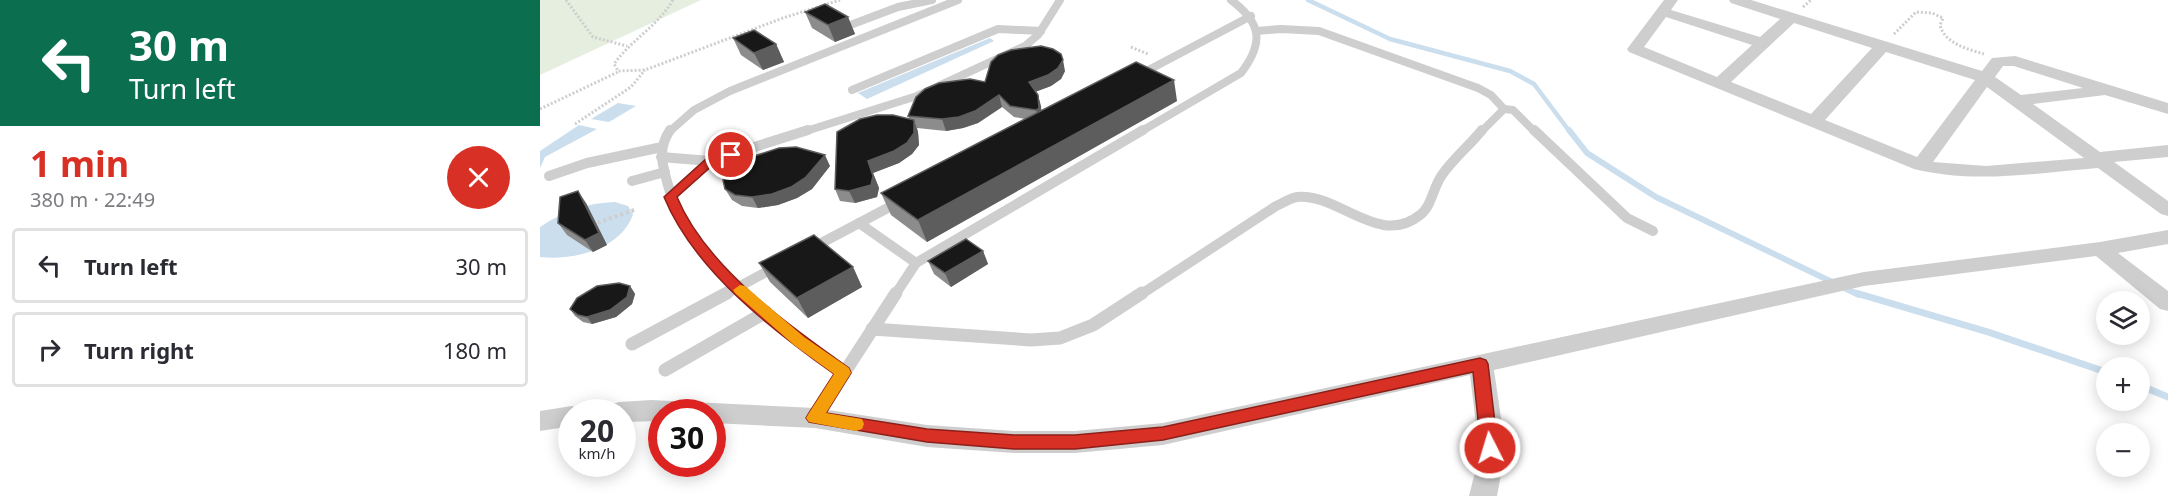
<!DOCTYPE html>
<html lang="en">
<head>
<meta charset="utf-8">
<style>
  body { margin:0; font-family:"Noto Sans",sans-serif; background:#f2f2f3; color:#2b2b33; height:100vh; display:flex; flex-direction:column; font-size:22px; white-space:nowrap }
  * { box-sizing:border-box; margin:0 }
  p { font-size:20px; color:#7c7c81 }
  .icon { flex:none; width:33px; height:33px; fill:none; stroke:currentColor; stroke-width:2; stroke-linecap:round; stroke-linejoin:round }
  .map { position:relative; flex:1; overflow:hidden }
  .drawer { display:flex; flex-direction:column; background:#fff; width:540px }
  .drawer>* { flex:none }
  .hud { background:#0b6e4f; color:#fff; overflow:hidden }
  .controls { position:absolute; left:1556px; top:291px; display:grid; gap:12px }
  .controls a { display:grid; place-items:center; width:54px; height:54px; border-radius:50%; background:#fff; box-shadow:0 3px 15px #0003; font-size:30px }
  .speed { position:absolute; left:18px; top:399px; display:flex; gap:12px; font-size:30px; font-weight:700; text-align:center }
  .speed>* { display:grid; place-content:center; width:78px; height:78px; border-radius:50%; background:#fff; box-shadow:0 3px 15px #0003; line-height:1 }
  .speed small { font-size:15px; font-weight:400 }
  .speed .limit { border:9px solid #d22; background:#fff; color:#111 }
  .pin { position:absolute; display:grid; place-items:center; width:51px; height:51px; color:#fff; margin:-26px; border:3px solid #fff; border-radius:50%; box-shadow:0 2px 6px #0007 }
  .me { position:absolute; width:66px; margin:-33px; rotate:355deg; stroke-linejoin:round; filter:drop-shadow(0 0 4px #0008) }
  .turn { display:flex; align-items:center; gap:21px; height:126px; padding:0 30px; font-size:27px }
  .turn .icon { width:78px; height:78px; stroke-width:2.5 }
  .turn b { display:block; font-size:42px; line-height:51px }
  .round { display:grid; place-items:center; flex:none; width:63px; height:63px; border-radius:32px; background:#f2f2f3 }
  .overview { display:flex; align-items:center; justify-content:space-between; height:102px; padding:0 30px }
  h1 { font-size:36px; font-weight:700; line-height:45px; color:#d93025 }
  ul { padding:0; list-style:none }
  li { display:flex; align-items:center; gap:18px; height:75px; margin:0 12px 9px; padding:0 18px; border:3px solid #e1e1e2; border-radius:6px }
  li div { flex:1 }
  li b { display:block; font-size:22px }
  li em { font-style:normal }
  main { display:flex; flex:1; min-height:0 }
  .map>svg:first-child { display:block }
</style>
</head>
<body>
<main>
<section class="drawer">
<div class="hud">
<div class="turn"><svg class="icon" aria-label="left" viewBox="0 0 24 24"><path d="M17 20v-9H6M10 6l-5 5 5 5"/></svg><div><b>30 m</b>Turn left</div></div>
</div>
<div class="overview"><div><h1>1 min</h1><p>380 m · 22:49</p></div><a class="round" style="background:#d93025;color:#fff"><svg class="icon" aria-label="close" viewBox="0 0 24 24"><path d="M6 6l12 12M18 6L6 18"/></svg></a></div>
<ul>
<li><svg class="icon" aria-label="left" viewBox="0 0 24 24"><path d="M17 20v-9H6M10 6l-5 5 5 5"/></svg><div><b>Turn left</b></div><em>30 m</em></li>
<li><svg class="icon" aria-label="right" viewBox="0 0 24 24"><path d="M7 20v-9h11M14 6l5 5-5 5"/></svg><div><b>Turn right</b></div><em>180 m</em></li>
</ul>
</section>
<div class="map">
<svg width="1628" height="496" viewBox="0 0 1628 496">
  <rect width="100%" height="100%" fill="#fff"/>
  <!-- green -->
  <path fill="#e6eedf" d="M0,0H161L0,75Z"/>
  <!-- water -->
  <g fill="#cbdeed">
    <path d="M450,38L454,41L327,99L318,93Z"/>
    <path d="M78,103L96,106L69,122L51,119Z"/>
    <path d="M39,125L57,129L5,157L0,168V151Z"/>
    <path d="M75,202L88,206L93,214C82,249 32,261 0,257V227C24,211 46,203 75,202Z"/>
  </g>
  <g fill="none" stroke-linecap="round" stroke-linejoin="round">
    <!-- stream-far2 -->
    <path stroke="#cbdeed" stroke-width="4.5" d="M768,0L850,39L970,71L994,84L1030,132"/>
    <!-- stream-far1 -->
    <path stroke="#cbdeed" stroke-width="6" d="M1029,130L1047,153L1116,197L1319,295"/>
    <!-- stream -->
    <g stroke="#cbdeed" stroke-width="7">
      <path d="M1316,293L1448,332L1566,372"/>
      <path d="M1599,385L1628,397"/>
    </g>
    <!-- path-far1 -->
    <g stroke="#cecece" stroke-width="3" stroke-dasharray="2 2" stroke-linecap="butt">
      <path d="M26,0L53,37L87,46"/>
      <path d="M133,0C118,26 91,40 74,64L78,71L105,70L243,18L300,0"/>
      <path d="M1263,7L1271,0"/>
      <path d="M1354,34L1376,12L1392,13L1403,18L1400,25C1405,44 1428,49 1444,54"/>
      <path d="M591,47L608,54"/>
      <path d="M0,109L78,72"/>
      <path d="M35,124L91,87L105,70"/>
    </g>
    <!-- path -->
    <path stroke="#cecece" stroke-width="4" stroke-dasharray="3 3" stroke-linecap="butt" d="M52,225L94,210"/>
    <!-- lane-far2 -->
    <g stroke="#cecece" stroke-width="8">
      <path d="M313,24L358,7L392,0"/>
      <path d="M716,31L741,29L779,31L938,88L951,95L964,109"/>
      <path d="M599,75L711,16"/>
      <path d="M312,90L458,29L501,31"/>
      <path d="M129,132L154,110L190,91L418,0"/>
      <path d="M263,132L377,96L485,46L498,35L520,0"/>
      <path d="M600,132L701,73C724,43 722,23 691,0"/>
      <path d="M941,132L964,109L973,110L995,132"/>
    </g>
    <!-- lane-far1 -->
    <g stroke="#cecece" stroke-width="10">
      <path d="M130,130C119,147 121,159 126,178C138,227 168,261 205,295"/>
      <path d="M994,130L1087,218L1113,231"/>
      <path d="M121,157L170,161L268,130"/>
      <path d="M9,176L47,163L122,147"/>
      <path d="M92,181L125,172"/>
      <path d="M130,197L170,161"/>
      <path d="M319,223L376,263L355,295"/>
      <path d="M270,249L359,202"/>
      <path d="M376,263L603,130"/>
      <path d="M184,295L237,266"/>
      <path d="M600,295L736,206C743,203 750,198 757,197C799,193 839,248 880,215C892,206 893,187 902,175C913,159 929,146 942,130"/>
    </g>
    <!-- lane -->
    <g stroke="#cecece" stroke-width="13">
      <path d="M203,293L237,323L303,373"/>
      <path d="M332,329L491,340L520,338L553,325L602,293"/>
      <path d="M92,344L187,293"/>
      <path d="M125,370L226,312"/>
      <path d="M275,418L356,293"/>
    </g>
    <!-- street -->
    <g fill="#cecece" fill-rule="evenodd">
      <path d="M1124,0H1138L1131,10L1220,37L1240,19L1191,3L1189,0H1211L1442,71L1452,58L1475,56L1628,103V114L1565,95L1493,104L1560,152L1628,145V157L1574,162L1628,201V216L1621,214L1558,168C1496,173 1435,184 1374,169L1089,52L1087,49ZM1126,17L1212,45L1177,77L1104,47ZM1254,23L1332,48L1271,114L1191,82ZM1346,52L1435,80L1377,157L1285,120ZM1463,66H1474L1543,88L1481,95L1455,77ZM1447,87L1544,158L1446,166L1393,162Z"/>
      <path d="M1628,230V244L1578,253L1628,291V311L1620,309L1556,256L1324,286L954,370L963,432V464L957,496H929L937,464V432L930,375L623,445L535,453H474L387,447L275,428L172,423V412H122V421L82,422V412H66L70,405L79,402L111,400L275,408L387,425L474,431H535L623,423L1324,272L1560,242Z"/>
      <path d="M32,406L41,409L43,412H32V426L0,431V411Z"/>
    </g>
  </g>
  <!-- wall -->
  <g fill="#8c8c8c">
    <path d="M265,12L308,17L315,34L295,42L272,28Z"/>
    <path d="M193,38L236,44L244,62L223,70L201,55Z"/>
    <path d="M525,71L521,79L511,86L495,92L498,95L501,110L637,101L387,242L351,215L341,193L485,119L474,117L462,107L438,123L423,128L406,131L377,128L378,132L379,145L372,154L359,163L333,173L339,188L337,197L315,203L300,201L295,189L369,119L368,116L445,82Z"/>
    <path d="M290,166L272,189L257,198L238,205L218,208L202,206L192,200L185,189Z"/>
    <path d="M46,203L67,245L53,252L27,235L18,223Z"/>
    <path d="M443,251L448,264L411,287L394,274L388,261Z"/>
    <path d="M219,263L313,267L322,287L268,318L230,282Z"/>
    <path d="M90,286L95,294L92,304L76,317L52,324L43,322L35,316L30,309Z"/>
  </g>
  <!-- shaded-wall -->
  <g fill="#5d5d5d">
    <path d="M308,17L315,34L295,42L288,25Z"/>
    <path d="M236,44L244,62L223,70L214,53Z"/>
    <path d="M523,60L525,71L521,79L511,86L492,93L489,82Z"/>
    <path d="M634,80L637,101L387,242L378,220Z"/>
    <path d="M459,95L462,107L438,123L423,128L406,131L402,119Z"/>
    <path d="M498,95L501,106L502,119L499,121L496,110Z"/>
    <path d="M374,120L378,132L379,145L372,154L359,163L333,173L339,188L337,197L315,203L309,191L328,161Z"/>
    <path d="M285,155L290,166L272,189L257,198L238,205L218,208L212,197Z"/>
    <path d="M38,191L46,203L67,245L53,252L45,240Z"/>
    <path d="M443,251L448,264L411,287L405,273Z"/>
    <path d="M313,267L322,287L268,318L257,298Z"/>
    <path d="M90,286L95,294L92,304L76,317L52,324L47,317Z"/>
  </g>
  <!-- building -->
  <g fill="#181818" stroke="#5d5d5d" stroke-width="1.5">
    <path d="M285,4L308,17L288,25L265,12Z"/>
    <path d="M214,30L236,44L214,53L193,38Z"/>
    <path d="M501,46L513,49L521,54L523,60L518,68L508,75L489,82L498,95L499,108L496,110L470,106L459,95L435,111L419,117L402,119L368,116L376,97L385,89L399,83L430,79L445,82L451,62L458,55L471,50Z"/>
    <path d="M596,62L634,80L378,220L341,193Z"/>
    <path d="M337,115H353L374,120V133L367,143L354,151L328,161L333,176L331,185L309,191L295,189L297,132L320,119Z"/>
    <path d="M256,147L285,155L266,177L251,187L232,194L212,197L195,195L185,189L183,180L189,170L202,160L239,148Z"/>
    <path d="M38,191L59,233L45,240L18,223L20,197Z"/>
    <path d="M274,235L313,267L257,298L219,263Z"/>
    <path d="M426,239L443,251L405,273L388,261Z"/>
    <path d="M79,283L90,286L87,297L70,310L47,317L38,315L30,309L37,298L57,286Z"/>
  </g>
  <!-- route -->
  <path fill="#d93025" stroke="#8d1f18" stroke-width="1.5" d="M191,151L195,152V158L174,164L137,197C166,267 249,326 309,368L311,373L286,413L387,429L474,435H535L623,427L940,358L946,360L948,364L958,448L956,453L950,455L944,453L941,448L933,372L623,440L535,449H474L387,442L269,422L266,418L269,413L294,374C231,329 154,270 124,197L166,159Z"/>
  <!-- slow -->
  <path fill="#f59e0b" d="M200,285L205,286L264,337L309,368L311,373L286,413L322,419L324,424L322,429L316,431L269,422L266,418L269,413L294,374L254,345L195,293L193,290Z"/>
</svg>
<div class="controls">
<a><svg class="icon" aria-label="layers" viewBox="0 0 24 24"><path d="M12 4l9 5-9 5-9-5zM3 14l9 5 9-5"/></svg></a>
<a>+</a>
<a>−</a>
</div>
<div class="speed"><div>20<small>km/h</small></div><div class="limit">30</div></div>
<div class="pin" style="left:191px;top:155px;background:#d93025"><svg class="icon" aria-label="arrive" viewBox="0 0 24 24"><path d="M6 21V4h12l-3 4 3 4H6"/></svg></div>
<svg class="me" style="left:950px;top:448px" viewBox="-20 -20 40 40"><circle r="17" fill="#d93025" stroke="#fff" stroke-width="3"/><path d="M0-11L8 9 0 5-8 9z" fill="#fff"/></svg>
</div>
</main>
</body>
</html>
